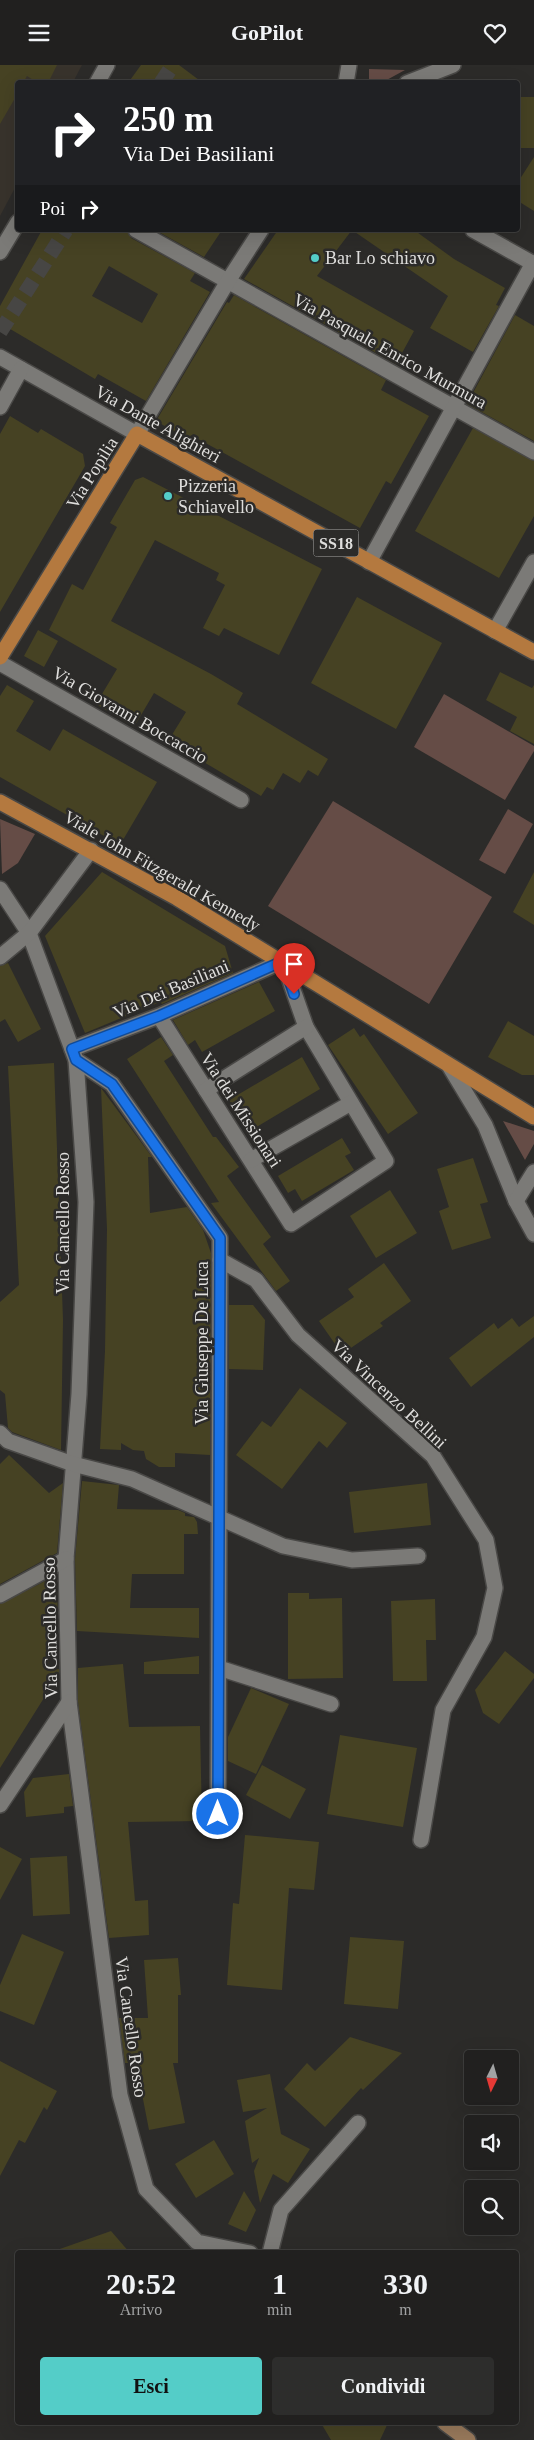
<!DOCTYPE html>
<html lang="it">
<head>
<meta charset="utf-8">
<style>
  body { margin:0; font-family:"Times New Roman",serif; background:#2d2d2c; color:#f1f3f6; height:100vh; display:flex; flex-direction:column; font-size:19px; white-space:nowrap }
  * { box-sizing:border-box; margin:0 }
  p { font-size:16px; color:#a2a3a4 }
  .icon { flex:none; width:28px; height:28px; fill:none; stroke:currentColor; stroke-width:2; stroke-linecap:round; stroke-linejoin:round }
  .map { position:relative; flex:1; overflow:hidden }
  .drawer { position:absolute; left:15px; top:2185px; width:504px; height:175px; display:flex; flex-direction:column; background:#21201f; border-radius:5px; box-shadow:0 5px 20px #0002,0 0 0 1px #3e3e3d }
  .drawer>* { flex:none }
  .hud { position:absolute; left:15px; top:15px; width:505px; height:152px; border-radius:5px; box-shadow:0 5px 20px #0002,0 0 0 1px #3e3e3d; background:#202124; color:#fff; overflow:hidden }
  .needle { width:32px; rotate:185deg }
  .buttons { position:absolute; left:464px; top:1985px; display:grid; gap:10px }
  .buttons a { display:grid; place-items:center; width:55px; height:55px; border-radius:5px; background:#21201f; box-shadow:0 5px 20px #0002,0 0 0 1px #3e3e3d; font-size:25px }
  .pin { position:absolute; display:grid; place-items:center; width:42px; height:42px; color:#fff; margin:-51px -21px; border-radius:50% 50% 50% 0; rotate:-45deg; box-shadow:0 0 5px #0007 }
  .pin .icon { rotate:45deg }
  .me { position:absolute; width:55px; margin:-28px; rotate:0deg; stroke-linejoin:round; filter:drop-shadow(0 0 4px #0008) }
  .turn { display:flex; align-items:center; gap:18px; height:105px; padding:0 25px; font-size:22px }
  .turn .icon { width:65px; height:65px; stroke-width:2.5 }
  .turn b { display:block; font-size:35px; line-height:42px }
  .then { display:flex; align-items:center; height:48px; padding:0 25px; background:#0003; gap:10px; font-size:19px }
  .eta { display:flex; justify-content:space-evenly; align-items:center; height:85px; text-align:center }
  .eta b { font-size:30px; font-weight:700; line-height:35px }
  .primary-button { display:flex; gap:10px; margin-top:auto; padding:10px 25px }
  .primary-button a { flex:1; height:58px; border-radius:5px; background:#54cdc8; color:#111; font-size:20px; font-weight:700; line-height:58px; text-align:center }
  .primary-button a+a { background:#2d2d2c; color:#f1f3f6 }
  header { display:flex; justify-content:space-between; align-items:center; height:65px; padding:0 25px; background:#21201f; font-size:22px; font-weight:700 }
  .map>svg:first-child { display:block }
</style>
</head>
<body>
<header><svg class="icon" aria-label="menu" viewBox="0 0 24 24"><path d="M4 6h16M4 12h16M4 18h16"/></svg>GoPilot<svg class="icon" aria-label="heart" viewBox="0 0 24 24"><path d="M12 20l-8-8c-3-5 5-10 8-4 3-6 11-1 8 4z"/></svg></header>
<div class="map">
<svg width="534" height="2375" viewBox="0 0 534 2375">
  <rect width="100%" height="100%" fill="#2c2b29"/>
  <!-- built -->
  <path fill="#38332c" d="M0,0H82L73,17L18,18L17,119L0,151Z"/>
  <!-- green -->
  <g fill="#654c46">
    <path d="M369,4L405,5L383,17L369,18Z"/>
    <path d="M444,629L534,681V686L505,735L414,682Z"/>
    <path d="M333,736L492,832L429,939L268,841Z"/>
    <path d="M508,744L533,759L505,809L479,795Z"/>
    <path d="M0,754L35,769L18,798L2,809Z"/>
    <path d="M503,1056L534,1066V1079L525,1095Z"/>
  </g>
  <!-- building -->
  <g fill="#464223" fill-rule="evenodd">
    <path d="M0,0H57L48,18H38L27,11L23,18H18V28L0,59Z"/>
    <path d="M141,0H179L203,18H128Z"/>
    <rect x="518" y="32" width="16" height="51"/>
    <path d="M534,92V146L518,136V117Z"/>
    <path d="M42,165H127L131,173L195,208L190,216L210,227L146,336L98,309L95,314L0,258V241ZM109,201L158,229L142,258L92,231Z"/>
    <path d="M155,165H222L204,192Z"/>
    <path d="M278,165H414L454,194L505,223L496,240L499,241L473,287L430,263L448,231L352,165L317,211L414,266L396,299L244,214Z"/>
    <path d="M234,230L386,315L381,325L429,351L391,419L386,416L360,463L191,370L189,375L156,356L227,237L229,238Z"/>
    <path d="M515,250L534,261V376L467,339Z"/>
    <path d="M10,351L38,368L41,364L83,389L85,401L0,547V369Z"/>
    <path d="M473,363L534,396V451L499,513L415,466Z"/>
    <path d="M143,412L322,504L279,590L224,563L219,571L203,563L225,520L216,515L219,508L155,475L111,556L211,609L243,628L237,639L328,694L318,711L308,705L300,718L283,708L273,725L267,722L261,731L202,696L200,699L167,678L186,647L154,628L134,662L96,639L117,604L49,565L72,519L83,525L117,462L110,458L135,415Z"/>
    <path d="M357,532L442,578L396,664L311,618Z"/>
    <path d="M38,565L58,576L44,602L24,591Z"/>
    <path d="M500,607L532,623L534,620V679L510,666L517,652L486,635Z"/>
    <path d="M7,620L34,636L16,666L50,686L63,664L157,717L120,780L0,712V631Z"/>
    <path d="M102,807L225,881L233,908L162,939L160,937L85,968L45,871Z"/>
    <path d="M534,807V860L513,847Z"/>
    <path d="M8,898L41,964L18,977L5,954L0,957V901Z"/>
    <path d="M259,917L275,946L202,987L195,975L188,980L173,955Z"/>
    <path d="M508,956L534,971V1010H522L488,992Z"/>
    <path d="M354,963L360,972L364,969L418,1048L388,1069L328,980Z"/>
    <path d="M161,972L173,990L164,996L213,1072H216L239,1102L227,1111L271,1172L263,1179L290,1216L276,1226L211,1138L219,1137L127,994Z"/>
    <path d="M302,992L320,1024L248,1067L229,1035Z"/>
    <path d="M54,998L63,1255L61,1385L12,1367L8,1363L5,1329L0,1325V1237L19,1220L8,1001Z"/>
    <path d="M101,1023L152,1092H148L150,1148L187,1142L203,1165L211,1188L210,1390L175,1388V1402H159L146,1394L144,1386L133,1385L121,1378V1385L100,1384L105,1286L107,1164Z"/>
    <path d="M342,1073L351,1088L345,1091L354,1105L302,1136L295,1124L288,1128L278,1111Z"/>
    <path d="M473,1093L488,1137L480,1139L491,1173L452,1185L439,1146L449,1142L437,1104Z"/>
    <path d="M390,1125L417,1168L376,1193L350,1151Z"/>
    <path d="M384,1198L411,1236L380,1258L383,1261L342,1289L319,1256L354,1232L348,1224Z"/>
    <path d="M229,1240H253L265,1255L263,1305L229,1304Z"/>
    <path d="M534,1251V1272L471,1322L449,1293L494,1258L498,1264L512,1253L519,1262Z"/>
    <path d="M300,1323L347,1358L327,1383L319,1376L282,1424L236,1390L262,1356L271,1362Z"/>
    <path d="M9,1390L49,1428L63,1418L57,1488L0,1519V1399Z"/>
    <path d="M82,1416L119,1420L117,1444L178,1445L185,1448V1451L194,1452L197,1457L198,1469H184V1509H132L130,1543H199V1573L77,1566L75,1494Z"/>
    <path d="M427,1418L431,1460L354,1468L349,1427Z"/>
    <path d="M57,1510L58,1565H49L48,1605L59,1604V1609L0,1703V1539Z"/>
    <path d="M288,1528H309V1534L342,1533L343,1613L288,1614Z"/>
    <path d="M435,1534L436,1575H426L427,1616H393L391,1536Z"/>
    <path d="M505,1586L534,1609V1613L499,1659L483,1648L475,1625Z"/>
    <path d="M199,1591V1609H144V1597Z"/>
    <path d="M123,1599L129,1662L200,1661L202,1756L128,1757L135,1836L148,1835L149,1870L109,1873L78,1637V1603Z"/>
    <path d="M251,1623L289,1639L256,1709L228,1696V1672Z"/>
    <path d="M340,1670L417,1683L403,1762L327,1749Z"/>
    <path d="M262,1700L306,1724L290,1754L246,1730Z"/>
    <path d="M69,1709L73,1741L64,1742V1748L26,1752L24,1727L33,1713Z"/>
    <path d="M245,1770L319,1777L314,1825L289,1823L282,1925L227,1920L233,1838L239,1839Z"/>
    <path d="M0,1782L22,1794L0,1835Z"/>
    <path d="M67,1791L70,1849L33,1851L30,1793Z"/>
    <path d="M22,1869L64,1887L34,1960L0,1946V1920Z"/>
    <path d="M350,1872L404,1876L398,1944L344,1939Z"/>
    <path d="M178,1893L181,1930H178V1998H173L185,2058L149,2065L136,1998H125L119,1953H148L144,1895Z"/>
    <path d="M350,1972L402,1988L363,2025L361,2023L325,2062L284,2024L307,1998L315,2006Z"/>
    <path d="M0,1996L57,2026L47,2045L44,2042L25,2078L19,2075L0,2111Z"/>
    <path d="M270,2009L281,2069L310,2084L288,2118L273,2109L260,2138L254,2106L259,2093L252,2098L245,2056L267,2043L243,2047L237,2015Z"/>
    <path d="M214,2075L234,2109L196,2133L175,2099Z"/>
    <path d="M244,2126L256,2145L246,2167L228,2159Z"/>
    <path d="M111,2166L130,2188H57V2185Z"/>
    <path d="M321,2358H388L380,2375H331Z"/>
  </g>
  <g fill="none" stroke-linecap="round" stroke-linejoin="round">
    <!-- secondary-tunnel -->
    <g stroke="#474644" stroke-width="15" stroke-dasharray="15 8" stroke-linecap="butt">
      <path d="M161,18L173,0"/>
      <path d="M0,267L66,165"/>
    </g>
    <defs>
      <g id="street">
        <path d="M97,18L107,0"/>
        <path d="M346,18L349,0"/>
        <path d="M407,18L453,0"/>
        <path d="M136,165L534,387"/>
        <path d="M473,165L534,199"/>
        <path d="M0,187L18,157"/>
        <path d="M0,292L137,369L228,216L261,165"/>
        <path d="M0,342L21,304"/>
        <path d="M369,497L533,198"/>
        <path d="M495,566L534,497"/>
        <path d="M0,598L241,735"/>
        <path d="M0,824L29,868L76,995L112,1019L220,1173L218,1749"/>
        <path d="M0,892L29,868L91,785"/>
        <path d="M72,984L159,951L283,896L306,962L386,1096L291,1159L159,951"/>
        <path d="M76,995L86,1137L79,1329L66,1494L69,1637L120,2030L146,2124L197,2177L250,2188"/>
        <path d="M450,1002L485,1060L516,1136L534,1169"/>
        <path d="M206,1025L306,962"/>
        <path d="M251,1095L351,1038"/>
        <path d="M516,1136L534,1107"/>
        <path d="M220,1195L256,1215L298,1270L433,1391L486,1475L495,1523L484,1572L443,1645L421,1775"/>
        <path d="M0,1368L8,1376L73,1399L132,1414L283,1481L352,1495L418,1491"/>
        <path d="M0,1530L66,1494"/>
        <path d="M219,1603L331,1639"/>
        <path d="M0,1740L69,1637"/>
        <path d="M270,2188L281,2145L358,2058"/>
      </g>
      <path id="secondary" d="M445,2358L468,2375"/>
      <g id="primary">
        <path d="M0,592L137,369L534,587"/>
        <path d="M0,737L177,833L534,1052"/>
      </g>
    </defs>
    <!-- street casing -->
    <use href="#street" stroke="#494846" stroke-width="18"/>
    <!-- secondary casing -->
    <use href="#secondary" stroke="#494846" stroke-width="18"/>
    <!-- primary casing -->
    <use href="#primary" stroke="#494846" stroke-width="18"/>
    <!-- street -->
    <use href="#street" stroke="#7b7a77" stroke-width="15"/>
    <!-- secondary -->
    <use href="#secondary" stroke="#98795b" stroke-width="15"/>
    <!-- primary -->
    <use href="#primary" stroke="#b4793f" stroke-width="15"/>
  </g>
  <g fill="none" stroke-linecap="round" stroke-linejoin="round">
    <defs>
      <path id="route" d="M218,1749L220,1173L112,1019L76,995L72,984L159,951L283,896L294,929"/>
    </defs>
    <!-- route casing -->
    <use href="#route" stroke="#114b97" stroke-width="12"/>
    <!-- route -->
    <use href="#route" stroke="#1a73e8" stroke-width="9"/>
  </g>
  <!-- markers -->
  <g fill="#54cdc8" stroke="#2c2b29" stroke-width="2">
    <circle cx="315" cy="193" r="5"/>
    <circle cx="168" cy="431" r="5"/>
  </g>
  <g text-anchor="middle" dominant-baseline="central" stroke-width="5" stroke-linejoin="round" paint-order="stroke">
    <!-- shield labels -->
    <rect fill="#2c2b29" stroke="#a9a8a6" stroke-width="1" x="313.5" y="464.5" width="45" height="27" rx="4"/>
    <g font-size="16" font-weight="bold" fill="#dfdedc">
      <text x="336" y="478">SS18</text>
    </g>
    <!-- poi labels -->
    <g font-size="18" fill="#dfdedc" stroke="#2c2b29" text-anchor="start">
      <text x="325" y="193">Bar Lo schiavo</text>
      <text x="178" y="421">Pizzeria<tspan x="178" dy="21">Schiavello</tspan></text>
    </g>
    <!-- street labels -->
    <g font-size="18" fill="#dfdedc" stroke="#2c2b29">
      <text transform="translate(390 286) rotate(29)">Via Pasquale Enrico Murmura</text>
      <text transform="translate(158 359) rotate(29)">Via Dante Alighieri</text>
      <text transform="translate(92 408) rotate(-58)">Via Popilia</text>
      <text transform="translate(130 650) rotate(30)">Via Giovanni Boccaccio</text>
      <text transform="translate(162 806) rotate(30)">Viale John Fitzgerald Kennedy</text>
      <text transform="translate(171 924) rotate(-23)">Via Dei Basiliani</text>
      <text transform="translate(241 1045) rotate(57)">Via dei Missionari</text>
      <text transform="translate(63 1158) rotate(-90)">Via Cancello Rosso</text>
      <text transform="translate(202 1278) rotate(-90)">Via Giuseppe De Luca</text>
      <text transform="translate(389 1329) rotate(43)">Via Vincenzo Bellini</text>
      <text transform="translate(50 1563) rotate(-91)">Via Cancello Rosso</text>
      <text transform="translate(131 1962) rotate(82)">Via Cancello Rosso</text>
    </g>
  </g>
</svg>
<div class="buttons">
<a><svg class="needle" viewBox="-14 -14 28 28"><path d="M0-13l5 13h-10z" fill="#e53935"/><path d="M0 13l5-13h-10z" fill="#a2a3a4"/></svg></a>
<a><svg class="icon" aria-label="sound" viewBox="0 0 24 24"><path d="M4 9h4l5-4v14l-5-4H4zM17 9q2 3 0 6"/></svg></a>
<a><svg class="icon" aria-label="search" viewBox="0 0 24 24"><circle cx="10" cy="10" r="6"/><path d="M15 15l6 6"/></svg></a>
</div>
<div class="pin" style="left:294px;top:929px;background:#d93025"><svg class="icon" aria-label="arrive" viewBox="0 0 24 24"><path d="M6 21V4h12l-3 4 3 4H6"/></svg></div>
<svg class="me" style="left:218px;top:1749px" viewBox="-20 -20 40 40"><circle r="17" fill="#1a73e8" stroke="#fff" stroke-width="3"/><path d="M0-11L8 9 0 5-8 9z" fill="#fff"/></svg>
<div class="hud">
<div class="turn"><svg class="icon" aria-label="right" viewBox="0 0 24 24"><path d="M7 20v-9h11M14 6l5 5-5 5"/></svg><div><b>250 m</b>Via Dei Basiliani</div></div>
<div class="then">Poi<svg class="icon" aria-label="right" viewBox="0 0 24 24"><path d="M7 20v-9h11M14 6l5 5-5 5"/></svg></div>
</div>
<section class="drawer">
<div class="eta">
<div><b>20:52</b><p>Arrivo</p></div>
<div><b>1</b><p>min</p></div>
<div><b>330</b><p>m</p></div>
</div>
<div class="primary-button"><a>Esci</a><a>Condividi</a></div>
</section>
</div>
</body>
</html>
